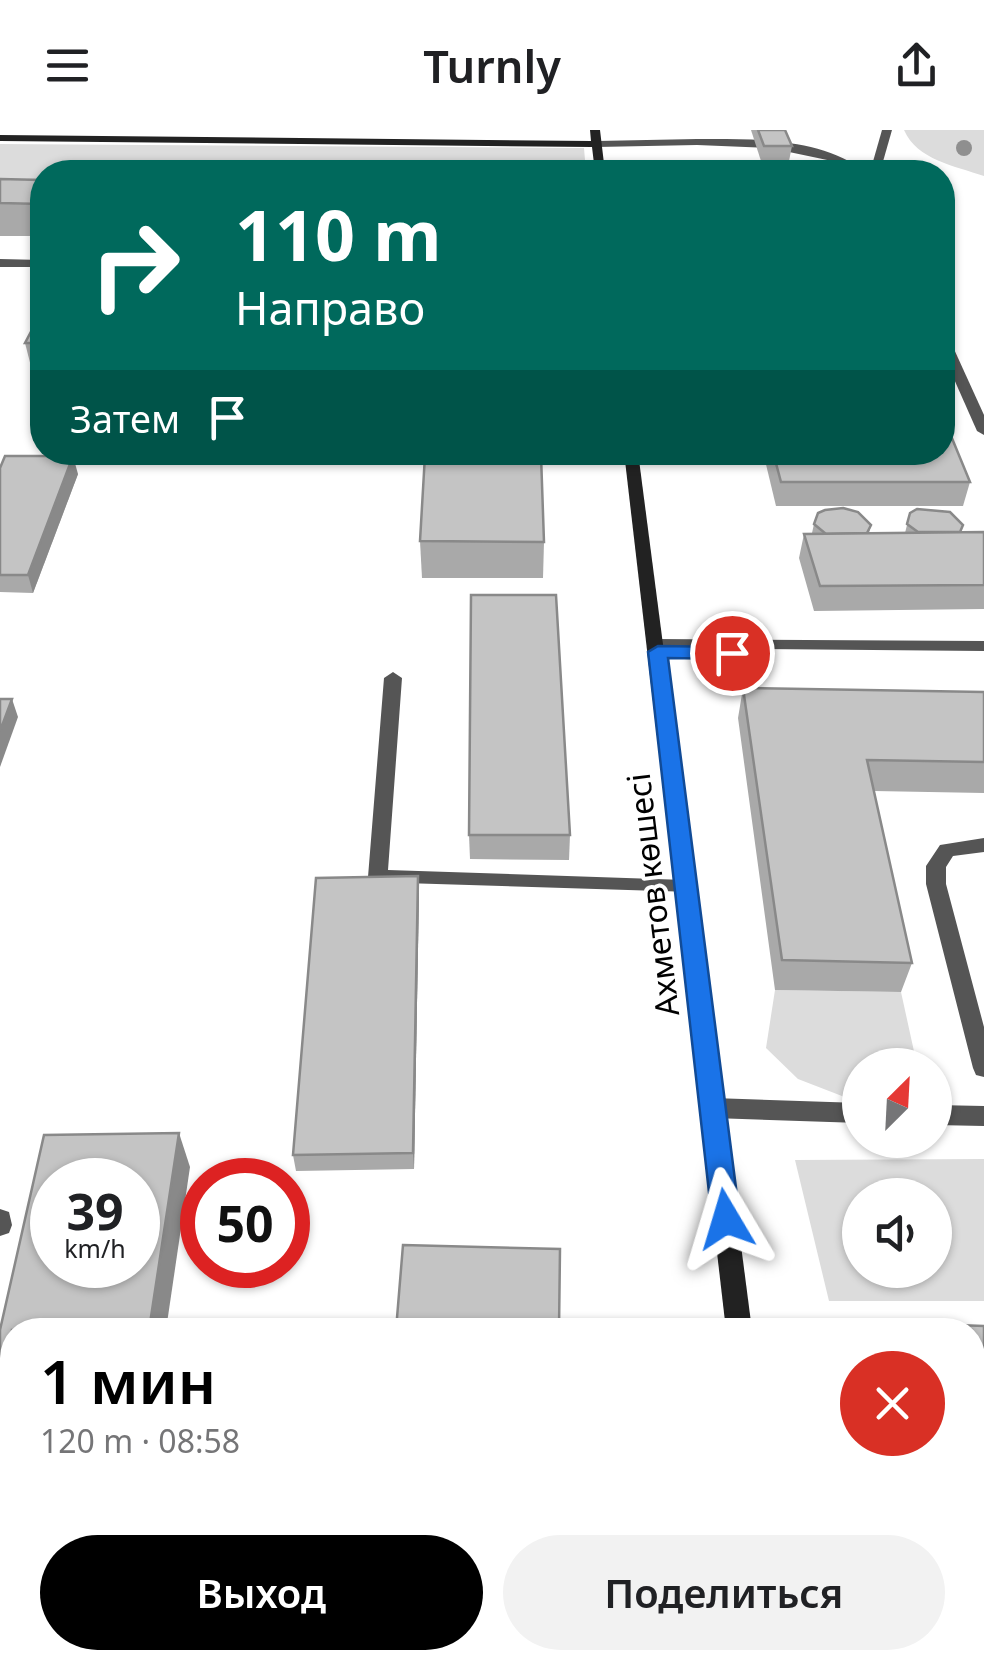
<!DOCTYPE html>
<html lang="ru">
<head>
<meta charset="utf-8">
<style>
  body { margin:0; font-family:"Noto Sans",sans-serif; background:#f2f2f2; color:#202124; height:100vh; display:flex; flex-direction:column; font-size:38px; white-space:nowrap }
  * { box-sizing:border-box; margin:0 }
  p { font-size:32px; color:#757577 }
  .icon { flex:none; width:55px; height:55px; fill:none; stroke:currentColor; stroke-width:2; stroke-linecap:round; stroke-linejoin:round }
  .map { position:relative; flex:1; overflow:hidden }
  .panel { position:absolute; left:0px; top:1188px; width:985px; height:352px; display:flex; flex-direction:column; background:#fff; border-radius:40px 40px 0 0; box-shadow:0 2px 8px #0004 }
  .panel>* { flex:none }
  .banner { position:absolute; left:30px; top:30px; width:925px; height:305px; border-radius:40px; box-shadow:0 2px 8px #0004; background:#00695c; color:#fff; overflow:hidden }
  .needle { width:65px; rotate:24deg }
  .fabs { position:absolute; left:842px; top:918px; display:grid; gap:20px }
  .fabs a { display:grid; place-items:center; width:110px; height:110px; border-radius:50%; background:#fff; box-shadow:0 2px 8px #0004; font-size:50px }
  .speed { position:absolute; left:30px; top:1028px; display:flex; gap:20px; font-size:50px; font-weight:700; text-align:center }
  .speed>* { display:grid; place-content:center; width:130px; height:130px; border-radius:50%; background:#fff; box-shadow:0 2px 8px #0004; line-height:1 }
  .speed small { font-size:25px; font-weight:400 }
  .speed .limit { border:15px solid #d22; background:#fff; color:#111 }
  .pin { position:absolute; display:grid; place-items:center; width:85px; height:85px; color:#fff; margin:-42px; border:5px solid #fff; border-radius:50%; box-shadow:0 2px 10px #0007 }
  .me { position:absolute; width:110px; margin:-55px; rotate:353deg; stroke-linejoin:round; filter:drop-shadow(0 0 8px #0008) }
  .turn { display:flex; align-items:center; gap:35px; height:210px; padding:0 40px; font-size:45px }
  .turn .icon { width:130px; height:130px; stroke-width:2.5 }
  .turn b { display:block; font-size:70px; line-height:85px }
  .then { display:flex; align-items:center; height:95px; padding:0 40px; background:#0003; gap:20px; font-size:38px }
  .round { display:grid; place-items:center; flex:none; width:105px; height:105px; border-radius:52px; background:#f2f2f2 }
  .head { display:flex; align-items:center; justify-content:space-between; height:170px; padding:0 40px }
  h1 { font-size:60px; font-weight:600; line-height:75px; color:#000 }
  .cta { display:flex; gap:20px; margin-top:auto; padding:20px 40px }
  .cta a { flex:1; height:115px; border-radius:60px; background:#000; color:#fff; font-size:40px; font-weight:600; line-height:115px; text-align:center }
  .cta a+a { background:#f2f2f2; color:#202124 }
  header { display:flex; justify-content:space-between; align-items:center; height:130px; padding:0 40px; background:#fff; font-size:45px; font-weight:600 }
  .map>svg:first-child { display:block }
</style>
</head>
<body>
<header><svg class="icon" aria-label="menu" viewBox="0 0 24 24"><path d="M4 6h16M4 12h16M4 18h16"/></svg>Turnly<svg class="icon" aria-label="share" viewBox="0 0 24 24"><path d="M12 15V3M7 8l5-5 5 5M5 13v7h14v-7"/></svg></header>
<div class="map">
<svg width="984" height="1538" viewBox="0 0 984 1538">
  <rect width="100%" height="100%" fill="#fff"/>
  <!-- green -->
  <g fill="#dcdcdc" fill-rule="evenodd">
    <path d="M904,0H984V46C955,36 917,30 904,0Z"/>
    <path d="M0,14L584,18L586,42H42V56L0,55Z"/>
    <path d="M789,31L810,42H711L708,32Z"/>
    <path d="M775,860L901,862L917,935H860V973L798,949L766,918Z"/>
    <path d="M984,1029V1171H829L795,1030ZM860,1065H935V1140H860Z"/>
  </g>
  <g fill="none" stroke-linecap="round" stroke-linejoin="round">
    <!-- service -->
    <g fill="#555" fill-rule="evenodd">
      <path d="M0,129L42,130V137H0Z"/>
      <path d="M656,509L984,511V521L650,518L648,514Z"/>
      <path d="M984,708V722L953,726L946,737V754L984,897V947L976,945L973,938L926,754V736L940,715Z"/>
      <path d="M713,968L860,973V993L713,988L705,985L702,978L705,971Z"/>
      <path d="M935,975L984,976V996L935,995Z"/>
      <path d="M0,1079L9,1082L12,1095L9,1103L0,1106Z"/>
    </g>
    <!-- minor -->
    <path fill="#555" fill-rule="evenodd" d="M393,542L402,548L388,740L685,750L692,752L695,757L692,762L371,752L368,747L384,548Z"/>
    <!-- tertiary -->
    <g fill="#555" fill-rule="evenodd">
      <path d="M882,0H892L880,42H870Z"/>
      <path d="M697,9C752,9 821,7 866,42H854L832,31L770,18L697,15L597,17L592,14L597,11Z"/>
      <path d="M942,202L948,206L984,285V305L977,301L942,222Z"/>
    </g>
    <!-- secondary -->
    <g fill="#222" fill-rule="evenodd">
      <path d="M590,0H600L605,42H595L592,17L0,11V5L591,11Z"/>
      <path d="M624,322H638L752,1200H726Z"/>
      <path d="M762,1528H792L793,1538H763Z"/>
    </g>
  </g>
  <!-- trees -->
  <circle fill="#8f8f8f" cx="964" cy="18" r="8"/>
  <!-- wall -->
  <g fill="#a9a9a9">
    <path d="M751,0H785L792,16L789,31H761Z"/>
    <path d="M0,49L42,50V106H0Z"/>
    <path d="M42,181V248H34L25,213Z"/>
    <path d="M763,322H942L970,352L963,376H776Z"/>
    <path d="M0,338L78,344L33,463L0,462Z"/>
    <path d="M910,383L961,402H984V479L814,481L799,428L804,404L812,403L814,394L871,395L869,403H905Z"/>
    <path d="M420,411L544,412L543,448H422Z"/>
    <path d="M743,558L984,562V663L874,661L912,833L901,862L775,860L738,588Z"/>
    <path d="M469,705H570L569,730L470,729Z"/>
    <path d="M419,764L414,1039L296,1041L293,1025Z"/>
    <path d="M874,1192L984,1196V1538H912L911,1528H972V1200H870Z"/>
  </g>
  <!-- shaded-wall -->
  <g fill="#898989">
    <path d="M73,326L78,344L33,463L28,445Z"/>
    <path d="M12,569L18,587L0,637V601Z"/>
    <path d="M418,746L419,764L414,1039L413,1023Z"/>
    <path d="M179,1003L190,1037L166,1200H149Z"/>
    <path d="M100,1528H120L118,1538H98Z"/>
  </g>
  <!-- building -->
  <g fill="#c4c4c4" stroke="#898989" stroke-width="2.5" fill-rule="evenodd">
    <path d="M758,0H785L792,16H764Z"/>
    <path d="M0,49L42,50V74L0,73Z"/>
    <path d="M42,181V213H25Z"/>
    <path d="M942,284L970,352H781L773,322H942Z"/>
    <path d="M425,325H541L544,412L420,411Z"/>
    <path d="M5,326H73L28,445H0V338Z"/>
    <path d="M843,378L858,382L871,395L867,403L826,404L814,394L818,383L825,380Z"/>
    <path d="M917,379L950,382L963,395L960,402H918L907,394L910,383Z"/>
    <path d="M984,402V455L820,456L804,404Z"/>
    <path d="M471,465H556L570,705H469Z"/>
    <path d="M743,558L984,562V632L867,630L912,833L782,830Z"/>
    <path d="M0,569H12L0,601Z"/>
    <path d="M418,746L413,1023L293,1025L316,748Z"/>
    <path d="M179,1003L149,1200H12V1528H100L98,1538H0V1200L44,1005ZM52,1050H138V1135H52Z"/>
    <path d="M403,1115L560,1119L559,1200H396Z"/>
    <path d="M874,1192L984,1196V1538H935L933,1528H972V1200H875Z"/>
  </g>
  <!-- route -->
  <path fill="#1a73e8" stroke="#114b97" stroke-width="2.5" d="M658,516L732,517L742,523L732,529L668,528L740,1089L736,1098L726,1102L716,1098L712,1089L648,522Z"/>
  <g text-anchor="middle" dominant-baseline="central" stroke-width="8" stroke-linejoin="round" paint-order="stroke">
    <!-- street labels -->
    <g font-size="32" fill="#000" stroke="#fff">
      <text transform="translate(652 765) rotate(-97)">Ахметов көшесі</text>
    </g>
  </g>
</svg>
<div class="fabs">
<a><svg class="needle" viewBox="-14 -14 28 28"><path d="M0-13l5 13h-10z" fill="#e53935"/><path d="M0 13l5-13h-10z" fill="#757577"/></svg></a>
<a><svg class="icon" aria-label="sound" viewBox="0 0 24 24"><path d="M4 9h4l5-4v14l-5-4H4zM17 9q2 3 0 6"/></svg></a>
</div>
<div class="speed"><div>39<small>km/h</small></div><div class="limit">50</div></div>
<div class="pin" style="left:732px;top:523px;background:#d93025"><svg class="icon" aria-label="arrive" viewBox="0 0 24 24"><path d="M6 21V4h12l-3 4 3 4H6"/></svg></div>
<svg class="me" style="left:726px;top:1089px" viewBox="-20 -20 40 40"><path d="M0-17L14 15 0 8-14 15z" fill="#1a73e8" stroke="#fff" stroke-width="4"/></svg>
<div class="banner">
<div class="turn"><svg class="icon" aria-label="right" viewBox="0 0 24 24"><path d="M7 20v-9h11M14 6l5 5-5 5"/></svg><div><b>110 m</b>Направо</div></div>
<div class="then">Затем<svg class="icon" aria-label="arrive" viewBox="0 0 24 24"><path d="M6 21V4h12l-3 4 3 4H6"/></svg></div>
</div>
<section class="panel">
<div class="head"><div><h1>1 мин</h1><p>120 m · 08:58</p></div><a class="round" style="background:#d93025;color:#fff"><svg class="icon" aria-label="close" viewBox="0 0 24 24"><path d="M6 6l12 12M18 6L6 18"/></svg></a></div>
<div class="cta"><a>Выход</a><a>Поделиться</a></div>
</section>
</div>
</body>
</html>
